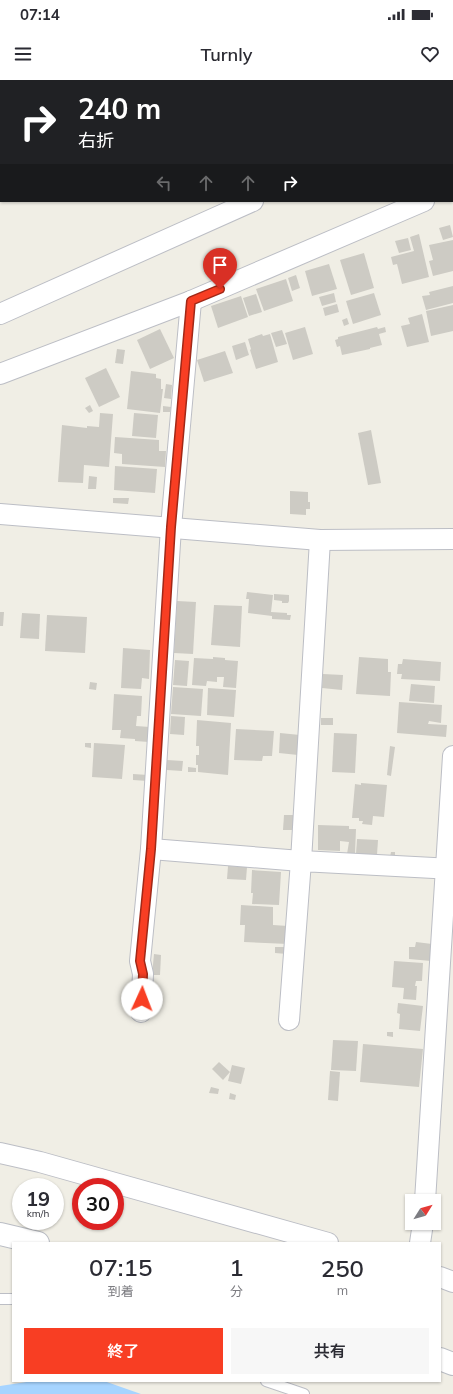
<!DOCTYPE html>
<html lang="ja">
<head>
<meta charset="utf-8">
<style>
  body { margin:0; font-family:Mulish,"Noto Sans JP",sans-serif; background:#f7f7f7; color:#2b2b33; height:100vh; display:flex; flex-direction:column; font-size:15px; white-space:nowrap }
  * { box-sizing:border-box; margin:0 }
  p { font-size:13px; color:#7c7c81 }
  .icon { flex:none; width:22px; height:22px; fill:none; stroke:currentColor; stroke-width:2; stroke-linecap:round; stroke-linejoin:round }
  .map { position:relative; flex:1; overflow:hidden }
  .drawer { position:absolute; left:12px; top:1162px; width:429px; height:140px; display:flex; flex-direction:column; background:#fff; border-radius:0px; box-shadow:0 1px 3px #0004 }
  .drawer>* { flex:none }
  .hud { position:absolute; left:0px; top:0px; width:453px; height:122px; box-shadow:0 1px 3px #0004; background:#202124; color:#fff; overflow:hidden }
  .needle { width:26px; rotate:53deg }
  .fabs { position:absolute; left:405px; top:1114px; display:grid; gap:8px }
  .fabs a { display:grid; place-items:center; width:36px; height:36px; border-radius:0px; background:#fff; box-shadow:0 1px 3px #0004; font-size:20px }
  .speed { position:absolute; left:12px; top:1098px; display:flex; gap:8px; font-size:20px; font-weight:700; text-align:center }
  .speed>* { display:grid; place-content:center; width:52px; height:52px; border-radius:50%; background:#fff; box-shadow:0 1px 3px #0004; line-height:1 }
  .speed small { font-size:10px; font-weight:400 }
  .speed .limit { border:6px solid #d22; background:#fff; color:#111 }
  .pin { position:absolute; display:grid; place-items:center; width:34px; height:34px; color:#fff; margin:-41px -17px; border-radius:50% 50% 50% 0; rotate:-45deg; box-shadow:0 0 4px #0007 }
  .pin .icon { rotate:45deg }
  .me { position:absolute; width:44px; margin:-22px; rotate:2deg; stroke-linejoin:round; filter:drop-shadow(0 0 3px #0008) }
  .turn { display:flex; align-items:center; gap:14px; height:84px; padding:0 12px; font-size:18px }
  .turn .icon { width:52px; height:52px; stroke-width:2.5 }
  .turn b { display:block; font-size:28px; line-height:34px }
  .lanes { display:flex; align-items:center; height:38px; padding:0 12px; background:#0003; justify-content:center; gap:20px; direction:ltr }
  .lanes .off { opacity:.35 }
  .eta { display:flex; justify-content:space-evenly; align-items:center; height:68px; text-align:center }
  .eta b { font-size:24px; font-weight:600; line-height:28px }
  .primary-button { display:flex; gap:8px; margin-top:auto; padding:8px 12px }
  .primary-button a { flex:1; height:46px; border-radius:0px; background:#f83e23; color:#fff; font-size:16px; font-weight:600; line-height:46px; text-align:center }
  .primary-button a+a { background:#f7f7f7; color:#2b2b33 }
  .status { display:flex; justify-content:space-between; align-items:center; height:28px; padding:0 20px; background:#fff; direction:ltr }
  .status svg { height:11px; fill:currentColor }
  header { display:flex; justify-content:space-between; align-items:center; height:52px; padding:0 12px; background:#fff; font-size:18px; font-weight:600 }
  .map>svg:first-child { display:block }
</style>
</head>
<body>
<div class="status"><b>07:14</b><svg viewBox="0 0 49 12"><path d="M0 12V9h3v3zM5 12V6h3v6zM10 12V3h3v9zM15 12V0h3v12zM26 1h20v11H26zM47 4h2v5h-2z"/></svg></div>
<header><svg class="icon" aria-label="menu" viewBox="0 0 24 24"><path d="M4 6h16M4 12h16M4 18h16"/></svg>Turnly<svg class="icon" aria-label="heart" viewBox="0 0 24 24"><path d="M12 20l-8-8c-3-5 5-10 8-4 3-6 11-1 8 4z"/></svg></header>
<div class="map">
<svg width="453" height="1314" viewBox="0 0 453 1314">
  <rect width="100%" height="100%" fill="#f0eee5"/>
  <!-- water -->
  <g fill="#a6d4ff">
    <path d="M0,0H136L1,1L0,75Z"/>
    <path d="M33,1301H104L141,1314H0V1306Z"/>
  </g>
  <!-- building -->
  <g fill="#cdcbc4">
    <path d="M450,145L453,157L443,160L439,148Z"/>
    <path d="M419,154L429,197L402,204L397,184L393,185L391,177L414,171L410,157Z"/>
    <path d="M408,158L411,170L399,173L395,161Z"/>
    <path d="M453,160V191L433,196L429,181L433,180L429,165Z"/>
    <path d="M364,173L374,208L351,215L340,180Z"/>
    <path d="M329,184L337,209L312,216L305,191Z"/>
    <path d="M296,195L300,208L292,211L288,198Z"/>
    <path d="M286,199L293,221L264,231L256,209Z"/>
    <path d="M453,206V223L426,230L422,216L430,215L429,212Z"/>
    <path d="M334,213L336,222L322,226L319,217Z"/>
    <path d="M374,213L381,235L353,244L346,221Z"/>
    <path d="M256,214L262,232L249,236L243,218Z"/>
    <path d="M241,216L248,237L218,248L211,226Z"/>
    <path d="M337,224L339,232L325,236L323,228Z"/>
    <path d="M453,225V251L431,256L426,231Z"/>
    <path d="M422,234L429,262L407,267L401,246L410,244L408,238Z"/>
    <path d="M347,238L349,244L344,246L342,240Z"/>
    <path d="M305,247L313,274L293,280L285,253Z"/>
    <path d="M377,247L378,249L385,247L386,252L379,254L382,265L370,268V269L342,275L340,266L337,267L335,260L338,259V257Z"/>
    <path d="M160,249L174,278L150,289L137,260Z"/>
    <path d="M282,250L287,264L276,267L271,253Z"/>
    <path d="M262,254L263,256L270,254L278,282L256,289L250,270L251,269L248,259Z"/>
    <path d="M245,262L249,275L236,280L232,266Z"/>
    <path d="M117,269L125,270L123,284L115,283Z"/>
    <path d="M225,271L233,293L204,302L197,280Z"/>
    <path d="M106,288L120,317L99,327L85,298Z"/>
    <path d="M131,291L156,294V298L161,299V309H163L160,333L127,329Z"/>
    <path d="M166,304L172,305L171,319L164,318Z"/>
    <path d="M90,325L93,331L89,333L85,328Z"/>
    <path d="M163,326L171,327L170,332H163Z"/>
    <path d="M100,333L113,334L109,387L84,385L83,403L58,402L62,345L87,348V346L99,347Z"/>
    <path d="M134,333L158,335L156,358L132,356Z"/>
    <path d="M371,350L381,403L368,405L358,353Z"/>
    <path d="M115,357L159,360V371H166L165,387L122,384V374L114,373Z"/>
    <path d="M115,386L157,389L155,413L114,410Z"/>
    <path d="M89,396L97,397L96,409H88Z"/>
    <path d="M290,411L308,412V422H310V429H306V435L290,434Z"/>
    <path d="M113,418H129L128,424L113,423Z"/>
    <path d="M247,512L273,515L271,532L287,533V535H291L290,540L272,539V536L248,533L249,519H246Z"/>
    <path d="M274,514L289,515V521L288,523H282V521L274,520Z"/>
    <path d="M177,521L196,522L193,574L174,573Z"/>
    <path d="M214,525L242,526L240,567L211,565Z"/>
    <path d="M0,532H4L3,546H0Z"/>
    <path d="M22,533L40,534L39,559L20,558Z"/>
    <path d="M47,535L87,537L85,573L45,571Z"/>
    <path d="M123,568L150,570L149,599L142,598L141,609L121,608Z"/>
    <path d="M213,577L225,578V580L238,581L236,608L223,607L224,597H217V602L207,601L206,606L192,605L194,578L213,579Z"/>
    <path d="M359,577L388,579V592H391L390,616L356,614Z"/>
    <path d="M403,579L441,582L440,601L401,599L402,594H397L398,584H402Z"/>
    <path d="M175,580L189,581L187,606L173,605Z"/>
    <path d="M323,594L343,595L342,610L322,608Z"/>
    <path d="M90,602L97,603L96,610L89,609Z"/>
    <path d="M411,604L435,606L434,623L409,621Z"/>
    <path d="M173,607L203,609L201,636L171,634Z"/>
    <path d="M208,608L236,610L234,637L207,635Z"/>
    <path d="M114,614L142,616L141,636H137L136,646L150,647L149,662L135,661V659L120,658L121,650H112Z"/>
    <path d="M399,622L442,625L441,643L429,641L428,644L447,645L446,657L397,653Z"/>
    <path d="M171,636L185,637L184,655L170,654Z"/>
    <rect x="321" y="638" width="12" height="7"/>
    <path d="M197,640L231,643L228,695L198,692V685H196V675H199V666H196Z"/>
    <path d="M236,649L274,651L272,676H263L262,681L234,680Z"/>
    <path d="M280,653L300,655L298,675L279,673Z"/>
    <path d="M334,653L357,654L355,693L332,692Z"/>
    <path d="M85,663H91V668L85,667Z"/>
    <path d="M94,663L125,665L122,699L92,697Z"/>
    <path d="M390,666L395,667L391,696L387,695Z"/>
    <path d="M167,680L183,681L182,691L167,690Z"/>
    <path d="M188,687L196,688V692H188Z"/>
    <path d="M133,694L148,695V701L133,700Z"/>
    <path d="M361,703L387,705L384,737L373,736L372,745L362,744L363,741H359V738H352L355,704L361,705Z"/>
    <path d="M284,735H294L293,750H283Z"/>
    <path d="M318,745L349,746V749H356L355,774H347L349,762L340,761V771L318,770Z"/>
    <path d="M357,759L378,760L377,775L356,774Z"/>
    <path d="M391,772H395V777H390Z"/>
    <path d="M228,786L247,787L246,800L227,799Z"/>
    <path d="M252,790L281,792L279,825L252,824L253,813H251Z"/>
    <path d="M241,825L273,827V845L288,846V864L244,862L245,845H240Z"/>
    <path d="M416,862L432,864L431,881L409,879V867H415Z"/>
    <path d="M275,867H287V874L275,873Z"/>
    <path d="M154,874L161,875L160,895H152Z"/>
    <path d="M394,881L423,883L422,901H416L415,906H417L416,920L403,919L404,908L392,907Z"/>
    <path d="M398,923L423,926L420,951L399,949L400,934L397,933Z"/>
    <path d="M387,952H393V957L387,956Z"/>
    <path d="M333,960L358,961L356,991L331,990Z"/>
    <path d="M363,964L423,969L419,1007L360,1002Z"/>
    <path d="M219,982L230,992L223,1000L212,989Z"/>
    <path d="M232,985L245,988L241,1004L228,1001Z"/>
    <path d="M330,991L340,992L338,1021L328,1020Z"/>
    <path d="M211,1007L219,1009L218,1014L209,1013Z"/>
    <path d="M230,1013L236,1015L235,1020L229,1019Z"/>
  </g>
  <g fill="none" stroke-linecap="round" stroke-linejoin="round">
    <defs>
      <g id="lane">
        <path d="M0,1219H13"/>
        <path d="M266,1301L304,1314"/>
      </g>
      <g id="street">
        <path d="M452,32H453"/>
        <path d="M452,109L453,108"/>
        <path d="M0,234L253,121"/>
        <path d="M0,294L191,221L424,121"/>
        <path d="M0,434L320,460L453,459"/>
        <path d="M151,769L301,781L320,460"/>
        <path d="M141,932L143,894L140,881L151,769L171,447L191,221"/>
        <path d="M289,940L301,781L453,789"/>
        <path d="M0,1073L40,1082L328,1163"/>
        <path d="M425,1121L453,676"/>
        <path d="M420,1163L423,1143"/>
        <path d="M440,1197L453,1202"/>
      </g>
      <g id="secondary">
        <path d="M0,1154L38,1163"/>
        <path d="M440,1279L453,1284"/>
      </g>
    </defs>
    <!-- lane casing -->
    <use href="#lane" stroke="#bcbec5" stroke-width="12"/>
    <!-- street casing -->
    <use href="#street" stroke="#bcbec5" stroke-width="22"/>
    <!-- secondary casing -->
    <use href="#secondary" stroke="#babdc4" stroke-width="24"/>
    <!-- lane -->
    <use href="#lane" stroke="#fff" stroke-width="10"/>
    <!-- street -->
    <use href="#street" stroke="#fff" stroke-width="20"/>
    <!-- secondary -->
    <use href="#secondary" stroke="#fff" stroke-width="22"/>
  </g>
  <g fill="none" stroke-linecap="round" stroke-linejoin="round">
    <defs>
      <path id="route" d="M142,919L143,894L140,881L151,769L171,447L191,221L220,209"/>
    </defs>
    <!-- route casing -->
    <use href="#route" stroke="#a12817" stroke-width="10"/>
    <!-- route -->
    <use href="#route" stroke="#f83e23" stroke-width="7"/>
  </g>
</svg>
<div class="fabs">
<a><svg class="needle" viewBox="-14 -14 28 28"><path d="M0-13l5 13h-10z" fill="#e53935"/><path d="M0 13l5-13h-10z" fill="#7c7c81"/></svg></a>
</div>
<div class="speed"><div>19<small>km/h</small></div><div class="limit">30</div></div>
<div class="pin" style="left:220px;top:209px;background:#d93025"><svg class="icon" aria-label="arrive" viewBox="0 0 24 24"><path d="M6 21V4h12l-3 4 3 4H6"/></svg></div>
<svg class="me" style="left:142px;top:919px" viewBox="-20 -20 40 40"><circle r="19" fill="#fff"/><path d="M0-13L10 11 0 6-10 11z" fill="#f83e23"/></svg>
<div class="hud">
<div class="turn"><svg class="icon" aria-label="right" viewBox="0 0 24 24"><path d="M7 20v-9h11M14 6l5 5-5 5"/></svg><div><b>240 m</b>右折</div></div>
<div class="lanes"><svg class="icon off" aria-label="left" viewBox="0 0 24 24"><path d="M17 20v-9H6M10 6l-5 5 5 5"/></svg><svg class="icon off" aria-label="ahead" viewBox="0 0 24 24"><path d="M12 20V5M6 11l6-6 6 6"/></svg><svg class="icon off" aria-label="ahead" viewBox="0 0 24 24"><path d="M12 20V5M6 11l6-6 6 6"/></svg><svg class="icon" aria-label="right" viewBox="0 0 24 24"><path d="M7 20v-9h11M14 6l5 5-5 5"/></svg></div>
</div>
<section class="drawer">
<div class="eta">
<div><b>07:15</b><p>到着</p></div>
<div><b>1</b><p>分</p></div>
<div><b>250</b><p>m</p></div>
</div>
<div class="primary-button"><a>終了</a><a>共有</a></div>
</section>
</div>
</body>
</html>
